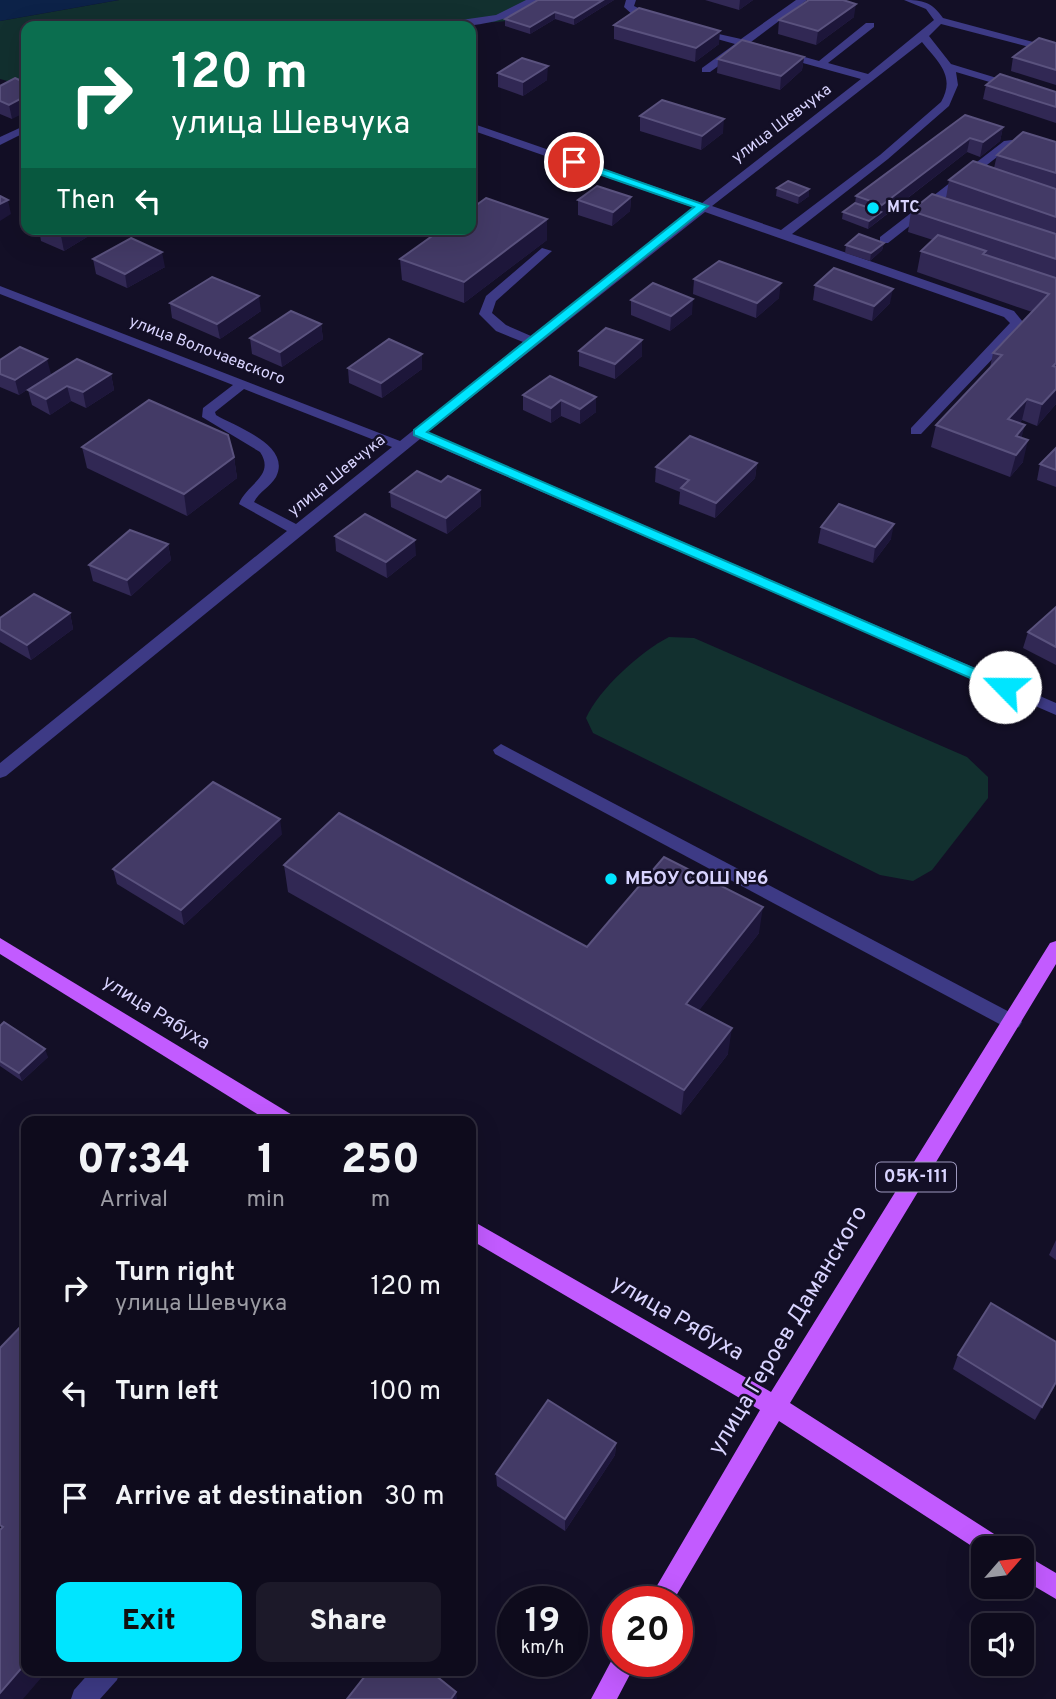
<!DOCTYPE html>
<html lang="en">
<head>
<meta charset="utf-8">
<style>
  body { margin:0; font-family:Overpass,sans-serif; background:#1c1929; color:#f1f3f6; height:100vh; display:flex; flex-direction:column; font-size:26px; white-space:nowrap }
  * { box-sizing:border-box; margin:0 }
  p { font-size:23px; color:#9b9ba3 }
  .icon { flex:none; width:38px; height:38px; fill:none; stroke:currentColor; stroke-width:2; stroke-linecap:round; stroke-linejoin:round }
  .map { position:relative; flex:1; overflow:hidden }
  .details { position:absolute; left:21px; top:1116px; width:455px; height:560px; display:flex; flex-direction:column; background:#0e0b1c; border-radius:14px; box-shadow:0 7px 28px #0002,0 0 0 2px #2e2b3b }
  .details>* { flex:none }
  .banner { position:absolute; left:21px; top:21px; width:455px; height:214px; border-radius:14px; box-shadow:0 7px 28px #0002,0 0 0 2px #2e2b3b; background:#0b6e4f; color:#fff; overflow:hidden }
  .needle { width:46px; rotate:62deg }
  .controls { position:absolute; left:971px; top:1536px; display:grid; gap:14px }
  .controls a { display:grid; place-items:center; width:63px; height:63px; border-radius:14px; background:#0e0b1c; box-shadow:0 7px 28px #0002,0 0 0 2px #2e2b3b; font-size:35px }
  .speed { position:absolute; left:497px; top:1586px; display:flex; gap:14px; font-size:35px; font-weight:700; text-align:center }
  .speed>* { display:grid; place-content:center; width:91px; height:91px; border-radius:50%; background:#0e0b1c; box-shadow:0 7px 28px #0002,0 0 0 2px #2e2b3b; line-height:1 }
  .speed small { font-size:18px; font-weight:400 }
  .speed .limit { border:10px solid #d22; background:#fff; color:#111 }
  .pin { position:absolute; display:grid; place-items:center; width:60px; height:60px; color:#fff; margin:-30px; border:4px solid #fff; border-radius:50%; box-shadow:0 2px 7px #0007 }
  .me { position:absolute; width:77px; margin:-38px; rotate:293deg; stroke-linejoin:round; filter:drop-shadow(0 0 5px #0008) }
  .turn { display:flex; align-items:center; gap:24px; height:147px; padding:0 35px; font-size:32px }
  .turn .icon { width:91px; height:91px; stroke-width:2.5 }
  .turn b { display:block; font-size:49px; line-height:60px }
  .then { display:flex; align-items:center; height:66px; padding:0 35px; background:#0003; gap:14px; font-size:26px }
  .eta { display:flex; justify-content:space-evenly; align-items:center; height:119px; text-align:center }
  .eta b { font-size:42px; font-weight:800; line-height:49px }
  .cta { display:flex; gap:14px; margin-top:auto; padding:14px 35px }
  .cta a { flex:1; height:80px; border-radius:14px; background:#00e5ff; color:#111; font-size:28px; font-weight:800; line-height:80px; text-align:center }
  .cta a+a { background:#1c1929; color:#f1f3f6 }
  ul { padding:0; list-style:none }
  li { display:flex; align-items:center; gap:21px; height:105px; padding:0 35px }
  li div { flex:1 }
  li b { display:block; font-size:26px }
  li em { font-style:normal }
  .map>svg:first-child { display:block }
</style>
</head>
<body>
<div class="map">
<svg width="1056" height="1699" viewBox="0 0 1056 1699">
  <rect width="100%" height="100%" fill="#130f26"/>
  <!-- green -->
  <g fill="#12302f">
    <path d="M119,0H558L518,20L446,26H26V86L0,79V21Z"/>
    <path d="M669,637L694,638L967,757L988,777V798L932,870L913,881L880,875L593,733L586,718C599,689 641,651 669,637Z"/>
  </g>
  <!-- water -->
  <path fill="#0c2248" d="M0,0H119L0,21Z"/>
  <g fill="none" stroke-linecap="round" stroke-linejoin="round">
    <!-- minor -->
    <g fill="#3d3a85" fill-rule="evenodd">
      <path d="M526,0H539C511,23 470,28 435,26L440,23L496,15Z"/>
      <path d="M626,0H636L634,6L661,19L656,22L634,16L624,7Z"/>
      <path d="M796,0H807L751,42L819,61L866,23H874V27L828,63L868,74L934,20L926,9L904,0C923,0 932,2 943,18L1056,48V54L941,24L929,36L951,64L1056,96V102L956,72L958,85L949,106L888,159L792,234L1014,311L1023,322L1018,332L921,434H911V428L1010,323L1004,317L705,212L428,432L1056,703V715L420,439L6,776L0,778V763L287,531L239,504C246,484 276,476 260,452L202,417L203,408L233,385L0,294V286L400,441L523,342L496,331L479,314L486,296L542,248L552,251L496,301L492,313L506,325L531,336L695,208L471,130V123L702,203L861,79L745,47L710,72H702V68L735,44L692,32V28L741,39ZM922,42C938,62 956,76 941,102L880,155L781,230L712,206ZM244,389L392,447L296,524L254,502C259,492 270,487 276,477C292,445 236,427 216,415L215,412Z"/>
      <path d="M26,125V132L0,145V137Z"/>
      <path d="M1019,139L1056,148V154L1019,145L1011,146L888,243H880V237L1004,141Z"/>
      <path d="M501,744L1019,1017L1022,1022L1019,1027L1012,1030L1005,1027L495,754L493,750Z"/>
      <path d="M91,1671H120L117,1680L100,1699H71L74,1690Z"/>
    </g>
    <!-- major -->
    <g fill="#c25bff" fill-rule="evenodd">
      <path d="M0,938L294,1116L297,1122H270L0,954Z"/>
      <path d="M1056,941V964L790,1403L1005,1541L1009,1549H984V1554L779,1421L673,1601H648L760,1410L471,1240V1220L771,1392L1050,943Z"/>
      <path d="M1022,1553L1056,1573V1599L1022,1579Z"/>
      <path d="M616,1652L618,1661H637L617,1699H591Z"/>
    </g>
  </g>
  <!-- wall -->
  <g fill="#312854">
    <path d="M538,0H614L574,25L555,19L530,34L505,26V19Z"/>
    <path d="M705,0H753L739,10Z"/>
    <path d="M854,17L816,45L778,34L779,20Z"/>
    <path d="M614,25L719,44L695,62L614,39Z"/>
    <path d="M1056,43V85L1011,71L1013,57Z"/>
    <path d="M804,57L802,70L780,90L717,73L718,59Z"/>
    <path d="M498,73L547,80L523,96L498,87Z"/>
    <path d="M15,78L12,119L0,114V86Z"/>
    <path d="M986,85L1056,92V123L983,99Z"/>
    <path d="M965,115L1003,127L1000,141L980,157L967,152L868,229L842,219L843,212L855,203L856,196Z"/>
    <path d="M640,116L723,133L701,150L640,131Z"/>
    <path d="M1056,142V404L1037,426L1022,420L1019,423L1022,438L1023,462L1010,477L931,447L936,425L990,368L993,353L1032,312L917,272L921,251L933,240L908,232L911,211L946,198L949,180L994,168L997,155Z"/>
    <path d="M777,188L809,189V196L798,204L776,196Z"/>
    <path d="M631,197L630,211L612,226L578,215V200Z"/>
    <path d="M39,229H86L87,237L64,251L41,241Z"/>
    <path d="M547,240L464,303L402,280L400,259Z"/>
    <path d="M884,243L882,250L870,261L845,253L846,245Z"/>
    <path d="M93,259L165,267L127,288L96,274Z"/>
    <path d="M694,279L779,298L756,318L693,294Z"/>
    <path d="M815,285L890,303L872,321L813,300Z"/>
    <path d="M631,300L692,314L670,331L631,315Z"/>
    <path d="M170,303L261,311L220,339L172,318Z"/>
    <path d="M321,324L323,339L282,367L252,354L250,338Z"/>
    <path d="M642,340V356L615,379L579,366V351Z"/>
    <path d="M422,354V369L382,398L349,383L348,368Z"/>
    <path d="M0,360L51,374L19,395L0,387Z"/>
    <path d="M111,374L114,390L86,408L71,401L50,415L32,405L28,390Z"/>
    <path d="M550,376L596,412L580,424L561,416L551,423L523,410V395Z"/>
    <path d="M82,447L234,457L237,478L187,516L87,468Z"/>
    <path d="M1056,448V487L1037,480L1040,464Z"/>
    <path d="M757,463L755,478L715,518L679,504L680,492L655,482L656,467Z"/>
    <path d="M441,482L480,490L481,506L447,534L391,507L390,492Z"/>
    <path d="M821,527L891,539L873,563L818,543Z"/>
    <path d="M335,536L416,555L387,578L336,551Z"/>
    <path d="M168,544L171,560L131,596L93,581L89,565Z"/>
    <path d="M1056,607V665L1023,648L1028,632Z"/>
    <path d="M70,613L73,629L31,660L0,642V618Z"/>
    <path d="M282,834L184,925L117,884L113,869Z"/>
    <path d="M284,865L587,947L759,933L699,1010L728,1054L681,1115L288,892Z"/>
    <path d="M0,1026L48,1057L22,1081L0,1066Z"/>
    <path d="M1056,1240V1260L1049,1255Z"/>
    <path d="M1056,1342V1384L1035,1420L953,1369L958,1355Z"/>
    <path d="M616,1443L615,1455L565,1531L497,1486L496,1474Z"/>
  </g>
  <!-- shaded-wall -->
  <g fill="#1d163a">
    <path d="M603,0H614L574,25V18Z"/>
    <path d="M740,0H753L739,10Z"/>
    <path d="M856,4L854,17L816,45L818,31Z"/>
    <path d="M555,12V19L530,34V27Z"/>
    <path d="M720,31L719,44L695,62L696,48Z"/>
    <path d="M804,57L802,70L780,90L781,76Z"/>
    <path d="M548,66L547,80L523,96V82Z"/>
    <path d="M26,96V112L12,119L9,105Z"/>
    <path d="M724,119L723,133L701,150L702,136Z"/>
    <path d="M1003,127L1000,141L980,157L983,142Z"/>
    <path d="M970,138L967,152L879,220L882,205Z"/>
    <path d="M476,173L477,188L471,192V177Z"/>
    <path d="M809,189V196L798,204L799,196Z"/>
    <path d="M631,197L630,211L612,226L613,212Z"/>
    <path d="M8,200L11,214L0,221V204Z"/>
    <path d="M881,212L879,220L868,229L869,221Z"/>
    <path d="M547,219V240L464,303V282Z"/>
    <path d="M73,229H86L87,237L64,251L61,236Z"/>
    <path d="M884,243L882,250L870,261L871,253Z"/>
    <path d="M162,252L165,267L127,288L125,274Z"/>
    <path d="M781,283L779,298L756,318L757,303Z"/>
    <path d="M893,289L890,303L872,321L874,306Z"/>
    <path d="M259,296L261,311L220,339L217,324Z"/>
    <path d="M693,299L692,314L670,331L671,316Z"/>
    <path d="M321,324L323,339L282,367L280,352Z"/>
    <path d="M642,340V356L615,379V364Z"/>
    <path d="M422,354V369L382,398L381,383Z"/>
    <path d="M47,359L51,374L19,395L15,380Z"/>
    <path d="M111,374L114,390L86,408L83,392Z"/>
    <path d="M67,386L71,401L50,415L46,399Z"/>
    <path d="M1056,389V404L1037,426L1042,404Z"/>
    <path d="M596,397V412L580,424V409Z"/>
    <path d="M1027,399L1022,420L1003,441L1008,419Z"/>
    <path d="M561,400V416L551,423V408Z"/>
    <path d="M1025,425L1019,447L1016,436Z"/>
    <path d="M1028,440L1023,462L1010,477L1016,455Z"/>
    <path d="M234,457L237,478L187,516L184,494Z"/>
    <path d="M757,463L755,478L715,518L716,503Z"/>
    <path d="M480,490L481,506L447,534L446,518Z"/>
    <path d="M894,524L891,539L873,563L875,547Z"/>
    <path d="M415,540L416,555L387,578L386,562Z"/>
    <path d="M168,544L171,560L131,596L127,580Z"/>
    <path d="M70,613L73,629L31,660L27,645Z"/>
    <path d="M280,819L282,834L184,925L181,910Z"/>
    <path d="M763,907L759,933L684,1030L686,1004Z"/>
    <path d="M732,1028L728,1054L681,1115L684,1090Z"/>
    <path d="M45,1049L48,1057L22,1081L19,1073Z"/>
    <path d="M1056,1382V1384L1035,1420L1042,1407Z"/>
    <path d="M616,1443L615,1455L565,1531V1519Z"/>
    <path d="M26,1663V1671H47L23,1699H0V1693Z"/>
    <path d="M456,1692L457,1699H451Z"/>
  </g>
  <!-- building -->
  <g fill="#433a66" stroke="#5a527e" stroke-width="2">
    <path d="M538,0H603L574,18L555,12L530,27L505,19Z"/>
    <path d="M809,0H843L856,4L818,31L779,20Z"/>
    <path d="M639,8L720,31L696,48L614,25Z"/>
    <path d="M1039,38L1056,43V70L1013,57Z"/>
    <path d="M742,40L804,57L781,76L718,59Z"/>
    <path d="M522,58L548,66L523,82L498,73Z"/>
    <path d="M1000,74L1056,92V107L986,85Z"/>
    <path d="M15,78L26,83V96L9,105L0,101V86Z"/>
    <path d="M662,100L724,119L702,136L640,116Z"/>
    <path d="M965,115L1003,127L983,142L970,138L882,205L856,196Z"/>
    <path d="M1023,132L1056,142V173L997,155Z"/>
    <path d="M973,161L1056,189V217L949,180Z"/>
    <path d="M471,172L476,173L471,177Z"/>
    <path d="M788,181L809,189L799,196L777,188Z"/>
    <path d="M597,186L631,197L613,212L578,200Z"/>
    <path d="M932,194L1056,234V259L911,211Z"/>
    <path d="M0,196L8,200L0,204Z"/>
    <path d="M486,198L547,219L464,282L400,259L442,229H471V209Z"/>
    <path d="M855,203L881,212L869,221L843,212Z"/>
    <path d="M45,229H73L61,236Z"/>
    <path d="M859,234L884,243L871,253L846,245Z"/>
    <path d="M938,235L986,251L983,254L1056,278V363L1053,366L1056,367V389L1042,404L1027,399L1008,419L1025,425L1016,436L1028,440L1016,455L936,425L1002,355L993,353L1049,294L921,251Z"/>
    <path d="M131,238L162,252L125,274L93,259Z"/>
    <path d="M719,261L781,283L757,303L694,279Z"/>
    <path d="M834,268L893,289L874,306L815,285Z"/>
    <path d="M212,277L259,296L217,324L170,303Z"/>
    <path d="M653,283L693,299L671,316L631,300Z"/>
    <path d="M291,311L321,324L280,352L250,338Z"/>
    <path d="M606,328L642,340L615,364L579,351Z"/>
    <path d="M389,339L422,354L381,383L348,368Z"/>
    <path d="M20,347L47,359L15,380L0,374V360Z"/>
    <path d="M77,359L111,374L83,392L67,386L46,399L28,390Z"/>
    <path d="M550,376L596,397L580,409L561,400L551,408L523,395Z"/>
    <path d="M149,400L228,435L234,457L184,494L82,447Z"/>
    <path d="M690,436L757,463L716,503L681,488L689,480L656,467Z"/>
    <path d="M1056,448V470L1040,464Z"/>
    <path d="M417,471L441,482L448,476L480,490L446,518L390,492Z"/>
    <path d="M839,504L894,524L875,547L821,527Z"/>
    <path d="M365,514L415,540L386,562L335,536Z"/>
    <path d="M130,530L168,544L127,580L89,565Z"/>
    <path d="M34,594L70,613L27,645L0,629V618Z"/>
    <path d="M1056,607V647L1028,632Z"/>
    <path d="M213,782L280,819L181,910L113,869Z"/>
    <path d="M339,813L587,947L664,857L763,907L686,1004L732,1028L684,1090L284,865Z"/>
    <path d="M4,1022L45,1049L19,1073L0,1061V1026Z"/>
    <path d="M991,1303L1056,1342V1382L1042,1407L958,1355Z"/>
    <path d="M26,1321V1663L0,1693V1530L3,1527L0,1525V1348Z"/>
    <path d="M548,1400L616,1443L565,1519L496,1474Z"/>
    <path d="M369,1671H430L456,1692L451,1699H347Z"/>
  </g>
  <!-- route -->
  <path fill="#00e5ff" stroke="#0095a6" stroke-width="2" d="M570,160H577L708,206L427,432L1010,684L1012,687L1010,691H1000L414,435V430L694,207L570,164Z"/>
  <!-- markers -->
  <g fill="#00e5ff" stroke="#130f26" stroke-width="2.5">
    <circle cx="873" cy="208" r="7"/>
    <circle cx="611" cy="879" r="7"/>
  </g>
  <g text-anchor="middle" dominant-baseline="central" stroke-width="5" stroke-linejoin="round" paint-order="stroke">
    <!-- far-street labels -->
    <g font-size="16" fill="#d9d4ff" stroke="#130f26">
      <text transform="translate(782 124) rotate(-37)">улица Шевчука</text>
      <text transform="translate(207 351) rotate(21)">улица Волочаевского</text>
      <text transform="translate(337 476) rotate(-39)">улица Шевчука</text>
    </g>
    <!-- far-poi labels -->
    <g font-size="16" font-weight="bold" fill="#d9d4ff" stroke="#130f26" text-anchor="start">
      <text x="887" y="208">МТС</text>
    </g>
    <!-- shield labels -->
    <rect fill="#130f26" stroke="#9e99be" stroke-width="2" x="876" y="1162.5" width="80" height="29" rx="5"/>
    <g font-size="18" font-weight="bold" fill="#d9d4ff">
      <text x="916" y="1177">05К-111</text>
    </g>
    <!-- poi labels -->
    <g font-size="19" font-weight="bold" fill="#d9d4ff" stroke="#130f26" text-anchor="start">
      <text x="625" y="879">МБОУ СОШ №6</text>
    </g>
    <!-- street labels -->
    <g font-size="19" fill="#d9d4ff" stroke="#130f26">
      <text transform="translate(156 1013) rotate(32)">улица Рябуха</text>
    </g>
    <!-- near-street labels -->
    <g font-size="23" fill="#d9d4ff" stroke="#130f26">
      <text transform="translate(677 1319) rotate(30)">улица Рябуха</text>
      <text transform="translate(789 1331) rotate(-59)">улица Героев Даманского</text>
    </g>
  </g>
</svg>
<div class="controls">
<a><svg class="needle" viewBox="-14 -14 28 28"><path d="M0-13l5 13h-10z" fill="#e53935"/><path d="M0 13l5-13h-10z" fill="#9b9ba3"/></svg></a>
<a><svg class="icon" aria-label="sound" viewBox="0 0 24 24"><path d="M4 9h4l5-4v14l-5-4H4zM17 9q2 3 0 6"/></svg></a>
</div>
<div class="speed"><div>19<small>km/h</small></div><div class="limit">20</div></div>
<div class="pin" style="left:574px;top:162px;background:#d93025"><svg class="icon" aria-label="arrive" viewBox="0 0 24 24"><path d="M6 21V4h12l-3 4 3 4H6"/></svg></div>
<svg class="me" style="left:1005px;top:687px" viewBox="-20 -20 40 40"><circle r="19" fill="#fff"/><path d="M0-13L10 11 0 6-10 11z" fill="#00e5ff"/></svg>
<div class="banner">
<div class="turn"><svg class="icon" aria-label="right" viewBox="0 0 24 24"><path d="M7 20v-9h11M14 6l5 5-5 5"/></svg><div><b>120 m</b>улица Шевчука</div></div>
<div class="then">Then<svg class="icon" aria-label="left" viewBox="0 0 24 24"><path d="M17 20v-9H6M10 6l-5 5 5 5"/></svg></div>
</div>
<section class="details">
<div class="eta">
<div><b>07:34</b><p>Arrival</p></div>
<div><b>1</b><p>min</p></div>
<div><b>250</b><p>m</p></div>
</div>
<ul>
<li><svg class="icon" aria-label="right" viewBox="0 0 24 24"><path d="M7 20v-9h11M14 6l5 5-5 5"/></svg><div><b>Turn right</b><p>улица Шевчука</p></div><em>120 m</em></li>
<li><svg class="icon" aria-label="left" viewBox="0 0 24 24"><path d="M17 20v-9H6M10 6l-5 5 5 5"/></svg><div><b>Turn left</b></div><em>100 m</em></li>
<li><svg class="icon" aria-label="arrive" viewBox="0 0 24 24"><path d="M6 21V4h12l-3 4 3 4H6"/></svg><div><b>Arrive at destination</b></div><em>30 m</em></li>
</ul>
<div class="cta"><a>Exit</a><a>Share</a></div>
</section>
</div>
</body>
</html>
